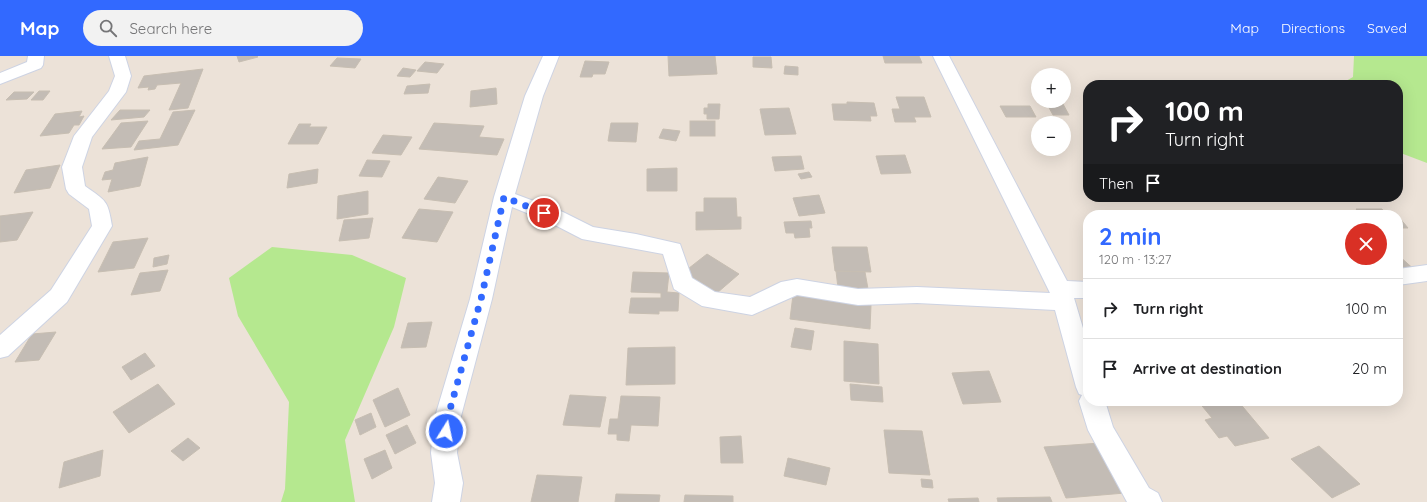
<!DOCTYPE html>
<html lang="en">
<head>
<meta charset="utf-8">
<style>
  body { margin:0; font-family:Quicksand,sans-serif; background:#f2f2f2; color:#202124; height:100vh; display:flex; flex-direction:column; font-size:15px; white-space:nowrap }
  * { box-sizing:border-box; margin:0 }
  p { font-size:13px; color:#757577 }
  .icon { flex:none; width:22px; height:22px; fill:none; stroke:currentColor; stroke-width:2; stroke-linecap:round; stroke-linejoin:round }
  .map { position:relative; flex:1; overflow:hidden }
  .sheet { position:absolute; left:1083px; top:154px; width:320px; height:196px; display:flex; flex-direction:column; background:#fff; border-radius:16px; box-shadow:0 4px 16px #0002 }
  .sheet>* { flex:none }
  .banner { position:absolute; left:1083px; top:24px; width:320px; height:122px; border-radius:16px; box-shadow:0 4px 16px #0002; background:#202124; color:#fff; overflow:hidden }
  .buttons { position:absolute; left:1031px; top:12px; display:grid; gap:8px }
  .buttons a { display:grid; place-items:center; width:40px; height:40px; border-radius:50%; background:#fff; box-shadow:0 4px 16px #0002; font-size:20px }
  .pin { position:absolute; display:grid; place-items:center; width:34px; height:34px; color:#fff; margin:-17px; border:2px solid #fff; border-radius:50%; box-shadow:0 1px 4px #0007 }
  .me { position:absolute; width:44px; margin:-22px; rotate:10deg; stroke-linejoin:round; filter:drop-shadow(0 0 3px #0008) }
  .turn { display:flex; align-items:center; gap:14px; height:84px; padding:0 16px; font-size:18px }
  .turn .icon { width:52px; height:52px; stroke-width:2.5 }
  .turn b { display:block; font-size:28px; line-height:34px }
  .then { display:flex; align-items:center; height:38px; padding:0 16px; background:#0003; gap:8px; font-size:15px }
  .round { display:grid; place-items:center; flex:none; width:42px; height:42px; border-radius:21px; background:#f2f2f2 }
  .overview { display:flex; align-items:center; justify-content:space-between; height:68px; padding:0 16px }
  h1 { font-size:24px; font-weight:700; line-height:30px; color:#3269ff }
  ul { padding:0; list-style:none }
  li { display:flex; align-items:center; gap:12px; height:60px; padding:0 16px; border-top:1px solid #e0e0e0 }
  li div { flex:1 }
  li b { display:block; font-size:15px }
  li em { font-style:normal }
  header { display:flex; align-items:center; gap:24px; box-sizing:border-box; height:56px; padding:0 20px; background:#3269ff; color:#fff }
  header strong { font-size:19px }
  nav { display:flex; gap:22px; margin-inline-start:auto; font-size:14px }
  .search { width:280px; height:36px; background:#f2f2f2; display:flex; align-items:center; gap:10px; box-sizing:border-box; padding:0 14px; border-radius:22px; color:#757577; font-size:15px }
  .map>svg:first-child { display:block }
</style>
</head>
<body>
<header>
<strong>Map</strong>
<div class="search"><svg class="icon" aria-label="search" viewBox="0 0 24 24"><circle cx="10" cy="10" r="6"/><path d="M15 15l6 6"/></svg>Search here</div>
<nav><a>Map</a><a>Directions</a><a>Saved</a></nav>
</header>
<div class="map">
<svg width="1427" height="446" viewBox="0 0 1427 446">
  <rect width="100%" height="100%" fill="#ece2d8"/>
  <!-- green -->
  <g fill="#b5e88f">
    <path d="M1354,0H1427V107L1398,96V29H1339L1353,21Z"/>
    <path d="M272,191L352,199L406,222L394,271L345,384L355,446H281L285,433L289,346L238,260L229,222Z"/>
  </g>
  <!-- building -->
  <g fill="#c3bcb5" stroke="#c7beb2">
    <path d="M237,0H257L258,1L239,6Z"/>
    <path d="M668,0H715L717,18L669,20Z"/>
    <path d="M883,0H919L922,7H885Z"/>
    <path d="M753,1H771L772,12L753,11Z"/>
    <path d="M337,2L361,3L355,12L330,10Z"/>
    <path d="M585,5L609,6L605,18H593L592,21H580Z"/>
    <path d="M425,6L444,8L437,17L417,15Z"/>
    <path d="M785,10L798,11V19L784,18Z"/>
    <path d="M403,12L416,14L410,21L397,20Z"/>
    <path d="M203,13L188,52L169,54L181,27L157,29L155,33L148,34L149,31L138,32L144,20Z"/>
    <path d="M430,28L428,37L404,38L407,30Z"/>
    <path d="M496,32L497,48L470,51L471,35Z"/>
    <path d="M39,35H50L43,44H31Z"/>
    <path d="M14,36H34L27,43L6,44Z"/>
    <path d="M896,41H924L931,61H914L916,66H895L892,53H900Z"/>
    <path d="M847,46L874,47L877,60H870L871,65L834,64L832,48H847Z"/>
    <path d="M708,48H720L719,63H707V58H704V52H708Z"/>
    <path d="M1047,48H1063L1069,59H1053Z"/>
    <path d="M1000,50H1030L1036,61H1006Z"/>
    <path d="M789,52L796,78L765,79L760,53Z"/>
    <path d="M120,54H150L144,61L111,64Z"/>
    <path d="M195,54L178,89L134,94L139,85L160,83L173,56Z"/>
    <path d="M82,55L79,61L84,60L79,69H74L69,77L40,80L55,58Z"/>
    <path d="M148,65L131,91L102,93L121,67Z"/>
    <rect x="690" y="65" width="25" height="15"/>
    <path d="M434,67L484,70L479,81L504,83L497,99L419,93Z"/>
    <path d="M611,67H638L636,86L608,85Z"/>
    <path d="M299,68H311L309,71H327L318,88H288Z"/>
    <path d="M663,73L680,75L676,85L659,82Z"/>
    <path d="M383,79L412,81L401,99L372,97Z"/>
    <path d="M905,99L911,117L881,118L876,100Z"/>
    <path d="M801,100L804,113L775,115L772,101Z"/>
    <path d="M148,101L140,130L108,136L112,123L102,124L105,116L113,114L115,107Z"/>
    <path d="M367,104L390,105L382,121L359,120Z"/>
    <path d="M60,109L50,132L14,137L26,114Z"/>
    <path d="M677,112V135H647V113Z"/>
    <path d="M318,113L317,127L287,132L289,118Z"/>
    <path d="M809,116L812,121L801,123L798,118Z"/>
    <path d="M438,121L468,125L455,147L424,143Z"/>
    <path d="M368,135V158L337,163L338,140Z"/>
    <path d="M819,139L825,157L799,160L793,142Z"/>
    <path d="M704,142H736L737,161H741V173L696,174V156H704Z"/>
    <path d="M419,153L453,156L437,186L402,182Z"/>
    <path d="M1356,153H1382L1386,159H1361Z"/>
    <path d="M33,156L17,184L0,186V160Z"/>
    <path d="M1398,160L1408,172H1400L1398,170Z"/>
    <path d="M373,162L369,182L339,185L344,164Z"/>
    <path d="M811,165L812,172H809L810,181L795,182L794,177H786L784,166Z"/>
    <path d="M148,182L134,212L98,216L113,186Z"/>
    <path d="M832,191H867L871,216L835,215Z"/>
    <path d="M707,198L739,218L717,237L684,216Z"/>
    <path d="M169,199L167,208L153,211L154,202Z"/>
    <path d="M1398,199L1417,216L1398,219Z"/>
    <path d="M168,214L160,235L131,239L140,217Z"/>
    <path d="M836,215L865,216L868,233L838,232Z"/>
    <path d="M633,216L669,217L667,236L679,237L678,255H659V258L629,257L631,242H661V237L631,236Z"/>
    <path d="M793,239L871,249L870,273L790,263Z"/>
    <path d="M432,266L426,291L401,292L408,267Z"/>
    <path d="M795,272L814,275L811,294L791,291Z"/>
    <path d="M56,276L39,304L15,306L32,278Z"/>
    <path d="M844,285L878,288L879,328L844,325Z"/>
    <path d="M675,291V328L626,329L628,292Z"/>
    <path d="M145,297L155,310L131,324L122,311Z"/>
    <path d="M989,315L1001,346L963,348L952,317Z"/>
    <path d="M158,328L175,348L129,377L113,356Z"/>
    <path d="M850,328L882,331L883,346L851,344Z"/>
    <path d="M398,332L410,359L385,371L373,344Z"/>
    <path d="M570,339L606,341L600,371L563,369Z"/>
    <path d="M621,340L660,341L658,370L631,369L629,385L617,384V378H608L610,363H618Z"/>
    <path d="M1198,345H1238L1269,382L1235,390L1227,380L1219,382L1205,364L1212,362Z"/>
    <path d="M371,357L376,371L360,379L355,364Z"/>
    <path d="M407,369L416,387L395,398L386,379Z"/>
    <path d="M884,374L922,375L930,419L889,417Z"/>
    <path d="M741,380L743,407H721L720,381Z"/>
    <path d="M188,382L200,392L183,405L171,395Z"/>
    <path d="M1100,387L1125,437L1066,442L1044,391Z"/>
    <path d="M1319,390L1360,428L1332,442L1291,403Z"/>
    <path d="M103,394L100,420L59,432L64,406Z"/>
    <path d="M385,394L392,412L372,423L364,403Z"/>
    <path d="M788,402L830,412L826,429L784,420Z"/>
    <path d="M537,419L582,421L578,446H531Z"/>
    <path d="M921,423L932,424L933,432L922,431Z"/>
    <path d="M616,438L660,439L659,446H615Z"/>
    <path d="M685,439L733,440V446H684Z"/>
    <path d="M1050,441L1052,446H998L997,442Z"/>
    <path d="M978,442L979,446H949L948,443Z"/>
  </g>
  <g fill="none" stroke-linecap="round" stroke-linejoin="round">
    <defs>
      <g id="minor">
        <path d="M28,0H44L43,9L41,12L0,28V17L27,6Z"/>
        <path d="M109,0H125L131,20L126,36L92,81L82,111L85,130C106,145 108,144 112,170L67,246L8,300L0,302V279L51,234L92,170L89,153L69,138L66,133L62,111L74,80L109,35L115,20Z"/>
        <path d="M543,0H559L543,40L515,138L563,156L593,171L636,178L680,188L692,222L715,236L750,241L781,226L797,223L858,233L917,231L1050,237L933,0H949L1067,225L1088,226V242H1074L1088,289V345H1105L1113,371L1149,432L1158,437L1162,446H1127L1088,374L1079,345L1082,339L1079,338L1076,331L1055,254L917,247L858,249L797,239L752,259L702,250L674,233L663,198L582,183L549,166L512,151L492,243L460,364L457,397L463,427L460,446H432L435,427L431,397L434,364L470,243L494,141L525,40Z"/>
        <path d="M1427,209V225L1398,229V213Z"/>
      </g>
    </defs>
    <!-- minor casing -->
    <use href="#minor" stroke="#cdd3e3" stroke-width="2"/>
    <!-- minor -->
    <use href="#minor" fill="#fff" fill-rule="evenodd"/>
  </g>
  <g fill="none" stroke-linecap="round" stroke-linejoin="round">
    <!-- route -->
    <path stroke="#3269ff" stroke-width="7" stroke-dasharray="0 12.6" d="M446,375L447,364L481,243L504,141L544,157"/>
  </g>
</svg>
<div class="buttons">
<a>+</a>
<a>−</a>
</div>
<div class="pin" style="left:544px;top:157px;background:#d93025"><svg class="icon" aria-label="arrive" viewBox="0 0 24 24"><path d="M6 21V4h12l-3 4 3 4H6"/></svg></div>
<svg class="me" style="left:446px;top:375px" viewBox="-20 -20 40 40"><circle r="17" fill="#3269ff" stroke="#fff" stroke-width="3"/><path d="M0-11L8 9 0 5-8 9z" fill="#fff"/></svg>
<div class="banner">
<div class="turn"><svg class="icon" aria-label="right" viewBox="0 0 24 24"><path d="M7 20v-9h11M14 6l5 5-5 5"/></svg><div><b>100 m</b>Turn right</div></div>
<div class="then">Then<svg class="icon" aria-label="arrive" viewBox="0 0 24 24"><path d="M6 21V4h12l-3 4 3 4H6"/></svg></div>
</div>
<section class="sheet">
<div class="overview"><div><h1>2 min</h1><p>120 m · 13:27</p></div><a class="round" style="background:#d93025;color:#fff"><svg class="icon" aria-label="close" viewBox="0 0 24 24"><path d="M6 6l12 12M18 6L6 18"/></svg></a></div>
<ul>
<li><svg class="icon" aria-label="right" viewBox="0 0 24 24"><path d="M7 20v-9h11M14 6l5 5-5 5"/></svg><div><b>Turn right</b></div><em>100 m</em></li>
<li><svg class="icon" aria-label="arrive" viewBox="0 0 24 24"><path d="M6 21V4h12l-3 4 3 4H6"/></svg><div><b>Arrive at destination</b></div><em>20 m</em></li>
</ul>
</section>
</div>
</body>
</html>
